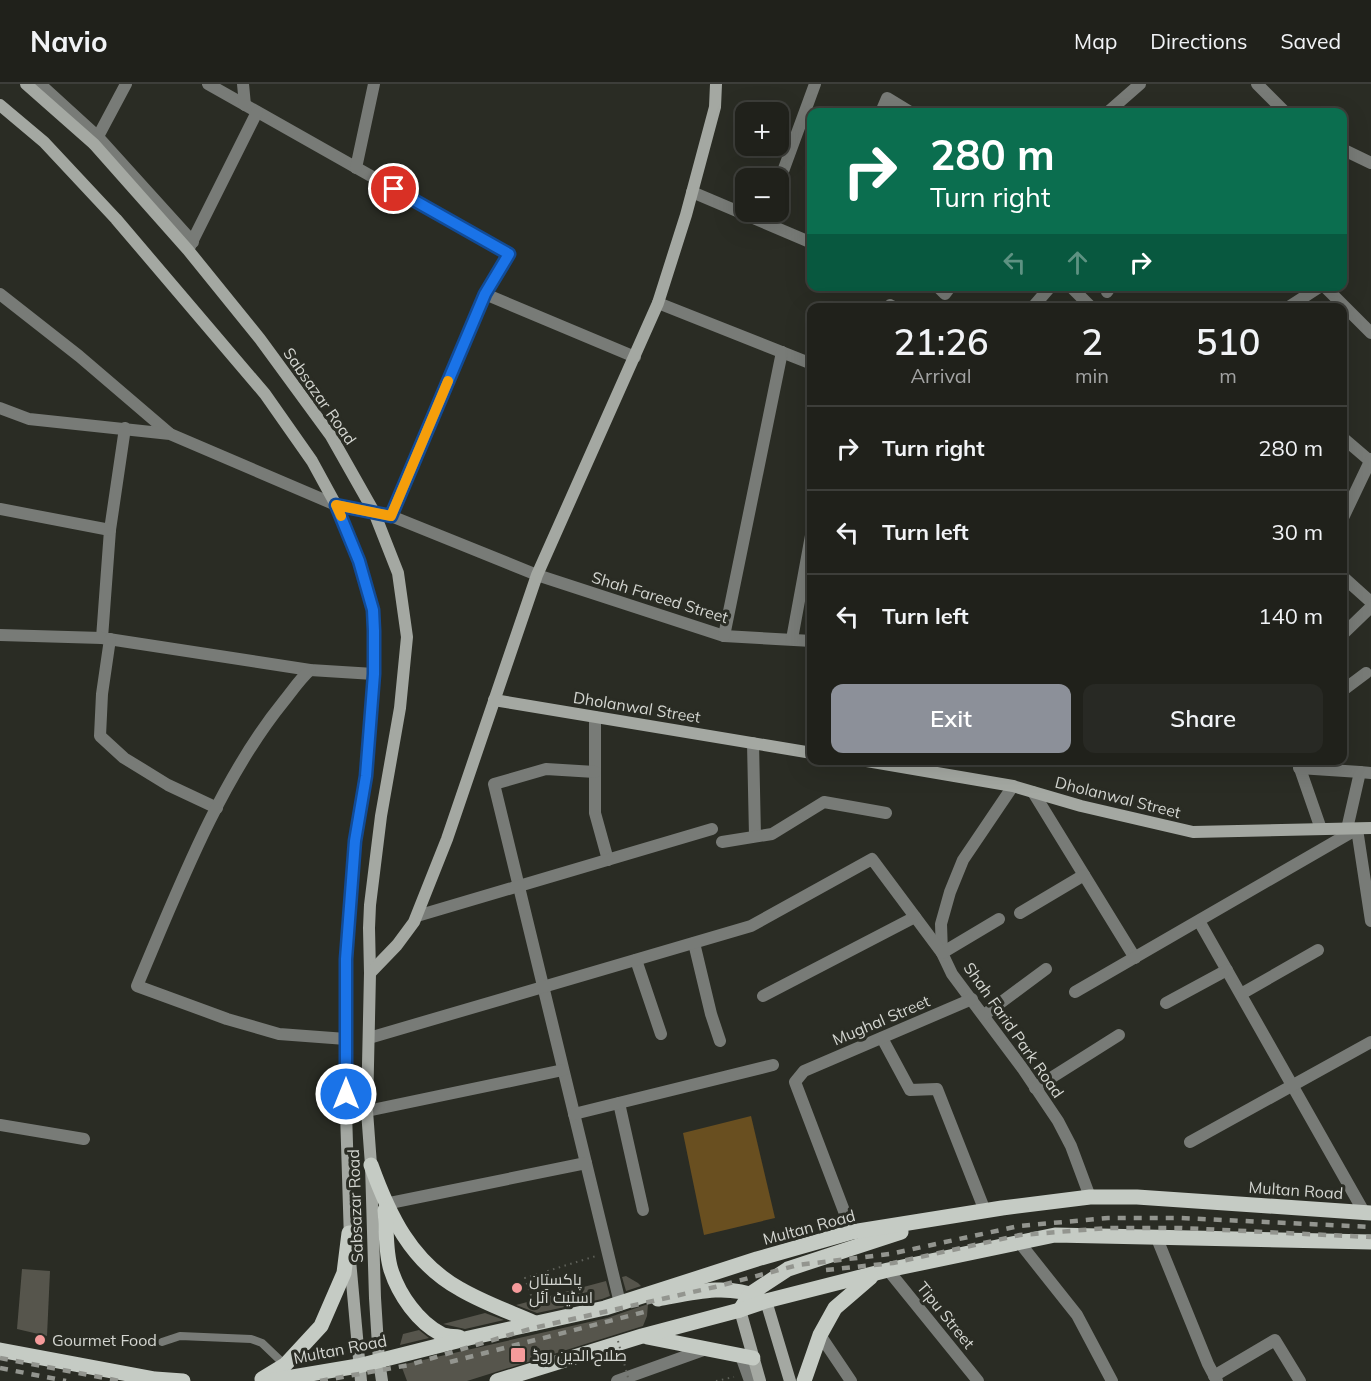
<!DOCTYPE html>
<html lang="en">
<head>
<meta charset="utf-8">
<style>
  body { margin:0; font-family:Mulish,Cairo,sans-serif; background:#282924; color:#f1f3f6; height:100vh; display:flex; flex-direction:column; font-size:22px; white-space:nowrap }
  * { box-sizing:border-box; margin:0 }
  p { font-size:20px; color:#a2a3a3 }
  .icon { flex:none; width:33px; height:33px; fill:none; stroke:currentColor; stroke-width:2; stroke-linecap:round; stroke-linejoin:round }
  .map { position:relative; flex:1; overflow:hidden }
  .drawer { position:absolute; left:807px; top:219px; width:540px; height:462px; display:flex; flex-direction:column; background:#20211b; border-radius:12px; box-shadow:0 6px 24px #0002,0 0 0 2px #3d3e3a }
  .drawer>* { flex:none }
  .top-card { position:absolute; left:807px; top:24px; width:540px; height:183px; border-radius:12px; box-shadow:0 6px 24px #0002,0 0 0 2px #3d3e3a; background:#0b6e4f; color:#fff; overflow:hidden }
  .controls { position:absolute; left:735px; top:18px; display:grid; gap:12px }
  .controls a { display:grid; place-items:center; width:54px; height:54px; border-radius:12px; background:#20211b; box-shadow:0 6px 24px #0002,0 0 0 2px #3d3e3a; font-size:30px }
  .pin { position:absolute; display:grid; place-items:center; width:51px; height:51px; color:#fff; margin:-26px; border:3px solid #fff; border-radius:50%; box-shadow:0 2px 6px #0007 }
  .me { position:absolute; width:66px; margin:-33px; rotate:0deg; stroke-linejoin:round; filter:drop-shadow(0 0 4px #0008) }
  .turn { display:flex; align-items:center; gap:21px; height:126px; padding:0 24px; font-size:27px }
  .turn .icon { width:78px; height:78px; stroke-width:2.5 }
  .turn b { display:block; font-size:42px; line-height:51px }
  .lanes { display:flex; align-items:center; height:57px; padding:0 24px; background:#0003; justify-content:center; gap:30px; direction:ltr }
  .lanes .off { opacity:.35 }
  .eta { display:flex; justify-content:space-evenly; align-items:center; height:102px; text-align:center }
  .eta b { font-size:36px; font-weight:600; line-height:42px }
  .cta { display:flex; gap:12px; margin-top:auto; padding:12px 24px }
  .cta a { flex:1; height:69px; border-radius:12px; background:#8c9099; color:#fff; font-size:24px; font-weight:600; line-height:69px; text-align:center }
  .cta a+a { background:#282924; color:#f1f3f6 }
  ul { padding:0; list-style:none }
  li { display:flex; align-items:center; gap:18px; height:84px; padding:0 24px; border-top:2px solid #3d3e3a }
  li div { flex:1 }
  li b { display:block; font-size:22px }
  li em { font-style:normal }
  header { display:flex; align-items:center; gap:36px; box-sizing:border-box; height:84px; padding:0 30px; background:#20211b; border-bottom:2px solid #3d3e3a }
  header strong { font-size:28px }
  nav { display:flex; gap:33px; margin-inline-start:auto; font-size:21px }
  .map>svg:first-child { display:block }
</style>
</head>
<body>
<header>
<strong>Navio</strong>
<nav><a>Map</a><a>Directions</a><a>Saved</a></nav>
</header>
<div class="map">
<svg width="1371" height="1297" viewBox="0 0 1371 1297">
  <rect width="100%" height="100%" fill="#2a2c24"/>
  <!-- green -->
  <path fill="#694f20" d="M751,1032L775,1134L704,1151L683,1049Z"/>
  <!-- building -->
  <g fill="#56554c">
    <path d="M22,1185L50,1187L47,1252L17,1245Z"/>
    <path d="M626,1192L638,1199L641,1202L626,1207L622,1193Z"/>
    <path d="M606,1197L610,1212L602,1215L537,1229L516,1221Z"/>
    <path d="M648,1220L647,1232L643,1242L467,1297H407L401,1281L607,1234Z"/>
    <path d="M485,1229L504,1236L465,1245L443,1240Z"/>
    <path d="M419,1246L429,1254L400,1261L403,1250Z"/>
  </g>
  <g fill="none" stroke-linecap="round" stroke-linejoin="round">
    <!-- path -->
    <g stroke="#5e6059" stroke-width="2" stroke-dasharray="1.5 4.5" stroke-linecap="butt">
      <path d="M535,1223L525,1194L596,1172"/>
      <path d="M716,1297L734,1293"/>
    </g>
    <!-- lane -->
    <path stroke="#787b77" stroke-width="8" d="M162,1258L180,1252L251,1255L262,1259L285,1281"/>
    <!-- street -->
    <g stroke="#787b77" stroke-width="12">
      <path d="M40,0L98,53L193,158"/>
      <path d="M208,0L509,170L485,210"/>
      <path d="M243,0L245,21"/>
      <path d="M1257,0L1285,28"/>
      <path d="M881,28L887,14L910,28"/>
      <path d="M1108,28L1140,0"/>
      <path d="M94,60L126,0"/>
      <path d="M1342,65L1371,79"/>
      <path d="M356,84L374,0"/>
      <path d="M778,101L815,0"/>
      <path d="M692,108L812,159"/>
      <path d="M189,164L257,28"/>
      <path d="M937,202L945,210L951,202"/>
      <path d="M1070,202L1092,224"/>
      <path d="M1324,202L1371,249"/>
      <path d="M1107,208L1111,202"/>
      <path d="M0,210L79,272L169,349"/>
      <path d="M658,219L812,280"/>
      <path d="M889,224L890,221L896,224"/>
      <path d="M1032,224L1051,202"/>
      <path d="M1287,224L1321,202"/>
      <path d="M0,324L29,335L170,350L336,421L391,432L537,491L724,552L812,557"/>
      <path d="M125,344L110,446L102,554L310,586L374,590"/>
      <path d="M1342,353L1370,377"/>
      <path d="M0,425L110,446"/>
      <path d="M391,432L485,210L635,273"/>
      <path d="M1342,436L1371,375"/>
      <path d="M1342,492L1371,518"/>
      <path d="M0,551L102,554"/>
      <path d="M1342,551L1371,523"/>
      <path d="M724,552L782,268"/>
      <path d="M110,555L102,610L100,652L124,674L168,701L217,724"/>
      <path d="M792,555L812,446"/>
      <path d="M310,586C300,595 292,607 284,617C219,697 177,808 137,902L227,935L279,950L346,955"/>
      <path d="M1342,607L1366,589"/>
      <path d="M595,633V729L608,776"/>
      <path d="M753,659L755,752"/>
      <path d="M1297,676L1321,745"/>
      <path d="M1299,684L1360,688"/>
      <path d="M595,688L546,685L494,700L620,1219"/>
      <path d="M1013,702L963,776L950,808L941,840L942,869L952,890L1023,985L1058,1037L1071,1062L1090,1113"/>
      <path d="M1033,708L1135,874"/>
      <path d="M1347,745L1360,688L1371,689"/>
      <path d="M722,758L772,750L824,718L886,729"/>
      <path d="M1020,829L1084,791"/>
      <path d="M417,832L712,745"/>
      <path d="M1199,837L1364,1128"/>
      <path d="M694,859L711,930L720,957"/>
      <path d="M636,876L661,950"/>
      <path d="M1075,908L1357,745L1371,837"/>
      <path d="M1241,910L1318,866"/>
      <path d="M763,912L915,833"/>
      <path d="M1166,919L1227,886"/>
      <path d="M984,931L1046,885"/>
      <path d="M369,954L751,842L872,775L942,869L999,835"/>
      <path d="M882,954L910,1006L937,1005L985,1127"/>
      <path d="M1035,1004L1119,951"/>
      <path d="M619,1019L643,1126"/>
      <path d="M367,1027L563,986"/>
      <path d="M574,1030L773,981"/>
      <path d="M0,1041L84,1055"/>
      <path d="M1190,1058L1371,958"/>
      <path d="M385,1120L586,1079"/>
      <path d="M852,1148L795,998L804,987L972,915"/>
      <path d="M1156,1152L1208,1280L1217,1297"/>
      <path d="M1019,1158L1077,1231L1112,1297"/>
      <path d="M888,1186L978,1297"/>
      <path d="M820,1251L851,1297"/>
      <path d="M741,1272L750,1297"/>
      <path d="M1214,1292L1275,1256L1300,1297"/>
      <path d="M617,1297L706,1265"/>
    </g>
    <!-- secondary -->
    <g stroke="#a4a8a2" stroke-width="12">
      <path d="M26,0L94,60L188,166L260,255L331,352L374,428L398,489L407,553L400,624L381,732L370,821L369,844L370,889L367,1027L371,1081L375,1214L379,1277L382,1297"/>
      <path d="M0,21L44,58L116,135L265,310L312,377L336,421L359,477L373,526L374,590L366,692L355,757L346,875V1028L350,1156"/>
      <path d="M494,616L812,669"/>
      <path d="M861,676L1013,702L1081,722L1193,748L1371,744"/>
      <path d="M370,889L397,861L414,838L447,755L537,491L658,219L686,131L715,23L716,0"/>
      <path d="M350,1176L361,1297"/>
      <path d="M766,1217L790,1297"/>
      <path d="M740,1226L760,1297"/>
    </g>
    <!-- primary -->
    <g stroke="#c5cbc4" stroke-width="15">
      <path d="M371,1081C389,1131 411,1178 460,1205C484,1219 510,1228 535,1239"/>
      <path d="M385,1126C387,1146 385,1167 391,1186C399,1211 418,1238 441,1250C446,1253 454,1252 459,1253"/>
      <path d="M658,1215C691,1209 726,1199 758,1213"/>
      <path d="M740,1226L750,1210L788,1185L901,1148"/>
      <path d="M647,1253L753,1274"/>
      <path d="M0,1266L155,1295L183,1297"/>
      <path d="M262,1295L285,1281L321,1242L344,1189L349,1149"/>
      <path d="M269,1297L358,1282L469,1254L605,1224L757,1175L852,1148L1002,1124L1090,1113H1137L1371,1129"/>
      <path d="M497,1297L642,1252L740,1226L766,1217L888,1186L1055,1151L1371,1158"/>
      <path d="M804,1297L820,1251L835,1224L871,1193"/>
    </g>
    <!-- rail -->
    <g stroke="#93958f" stroke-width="4.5" stroke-dasharray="8 8" stroke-linecap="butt">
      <path d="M826,1186L893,1179L1020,1151L1108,1144H1180L1371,1153"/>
      <path d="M0,1274L120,1297"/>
      <path d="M450,1278L648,1227"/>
      <path d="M0,1284L66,1297"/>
      <path d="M320,1297L409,1281L533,1244L715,1203L798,1181L890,1170L1019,1142L1108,1134H1180L1371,1143"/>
    </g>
    <!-- path-bridge -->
    <path stroke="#5e6059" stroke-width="2" stroke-dasharray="1.5 4.5" stroke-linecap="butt" d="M618,1257L629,1297"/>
  </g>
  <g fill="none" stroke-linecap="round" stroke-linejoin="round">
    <defs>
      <path id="route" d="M346,1010V875L355,757L366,692L374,590V547L373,526L359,477L336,421L391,432L485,210L509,170L394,105"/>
    </defs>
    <!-- route casing -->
    <use href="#route" stroke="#114b97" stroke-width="15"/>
    <!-- route -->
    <use href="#route" stroke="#1a73e8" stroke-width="10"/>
    <!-- slow -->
    <path stroke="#f59e0b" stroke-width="10" d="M341,432L336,421L391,432L448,297"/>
  </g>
  <!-- markers -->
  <g fill="#f59b9b" stroke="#2a2c24" stroke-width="2">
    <circle cx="517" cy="1204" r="6"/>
    <circle cx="40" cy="1256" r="6"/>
    <rect x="510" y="1263" width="16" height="16" rx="3"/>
  </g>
  <g text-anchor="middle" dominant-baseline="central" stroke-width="6" stroke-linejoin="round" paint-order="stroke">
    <!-- street labels -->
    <g font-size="16" fill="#d3d5d0" stroke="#2a2c24">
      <text transform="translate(320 312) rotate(55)">Sabsazar Road</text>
      <text transform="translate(660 513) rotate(17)">Shah Fareed Street</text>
      <text transform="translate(637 623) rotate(9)">Dholanwal Street</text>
      <text transform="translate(1118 713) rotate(14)">Dholanwal Street</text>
      <text transform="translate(881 936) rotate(-23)">Mughal Street</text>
      <text transform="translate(1014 946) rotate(55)">Shah Farid Park Road</text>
      <text transform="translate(1296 1106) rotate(4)">Multan Road</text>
      <text transform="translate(355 1122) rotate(-92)">Sabsazar Road</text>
      <text transform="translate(809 1143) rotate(-15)">Multan Road</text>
      <text transform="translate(946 1231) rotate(51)">Tipu Street</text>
      <text transform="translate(340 1265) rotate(-11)">Multan Road</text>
    </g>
    <!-- poi labels -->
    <g font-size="16" fill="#d3d5d0" stroke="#2a2c24" text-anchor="start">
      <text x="529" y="1195">پاکستان<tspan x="529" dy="18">اسٹیٹ آئل</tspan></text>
      <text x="52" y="1256">Gourmet Food</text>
      <text x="532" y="1271">صلاح الدین روڈ</text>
    </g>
  </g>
</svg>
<div class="controls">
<a>+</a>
<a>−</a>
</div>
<div class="pin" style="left:394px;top:105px;background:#d93025"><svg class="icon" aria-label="arrive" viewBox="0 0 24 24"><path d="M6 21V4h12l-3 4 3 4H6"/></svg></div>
<svg class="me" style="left:346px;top:1010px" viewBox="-20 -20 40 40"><circle r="17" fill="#1a73e8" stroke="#fff" stroke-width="3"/><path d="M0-11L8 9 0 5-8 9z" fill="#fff"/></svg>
<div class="top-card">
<div class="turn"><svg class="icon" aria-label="right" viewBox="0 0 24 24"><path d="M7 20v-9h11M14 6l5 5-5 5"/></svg><div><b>280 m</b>Turn right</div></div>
<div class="lanes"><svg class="icon off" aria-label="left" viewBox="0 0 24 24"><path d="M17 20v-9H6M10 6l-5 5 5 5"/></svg><svg class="icon off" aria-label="ahead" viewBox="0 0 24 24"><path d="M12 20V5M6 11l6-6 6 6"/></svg><svg class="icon" aria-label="right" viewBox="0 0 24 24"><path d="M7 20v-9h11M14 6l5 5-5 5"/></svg></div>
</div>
<section class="drawer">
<div class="eta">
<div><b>21:26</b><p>Arrival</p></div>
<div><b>2</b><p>min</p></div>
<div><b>510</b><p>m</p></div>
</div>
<ul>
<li><svg class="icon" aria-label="right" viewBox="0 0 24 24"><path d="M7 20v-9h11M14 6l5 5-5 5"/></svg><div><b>Turn right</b></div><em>280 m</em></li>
<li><svg class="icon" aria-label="left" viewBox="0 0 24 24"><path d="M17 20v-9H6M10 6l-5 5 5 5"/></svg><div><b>Turn left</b></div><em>30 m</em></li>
<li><svg class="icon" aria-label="left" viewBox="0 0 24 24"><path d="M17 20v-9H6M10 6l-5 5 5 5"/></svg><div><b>Turn left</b></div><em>140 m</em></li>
</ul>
<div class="cta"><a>Exit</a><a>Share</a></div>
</section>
</div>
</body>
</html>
